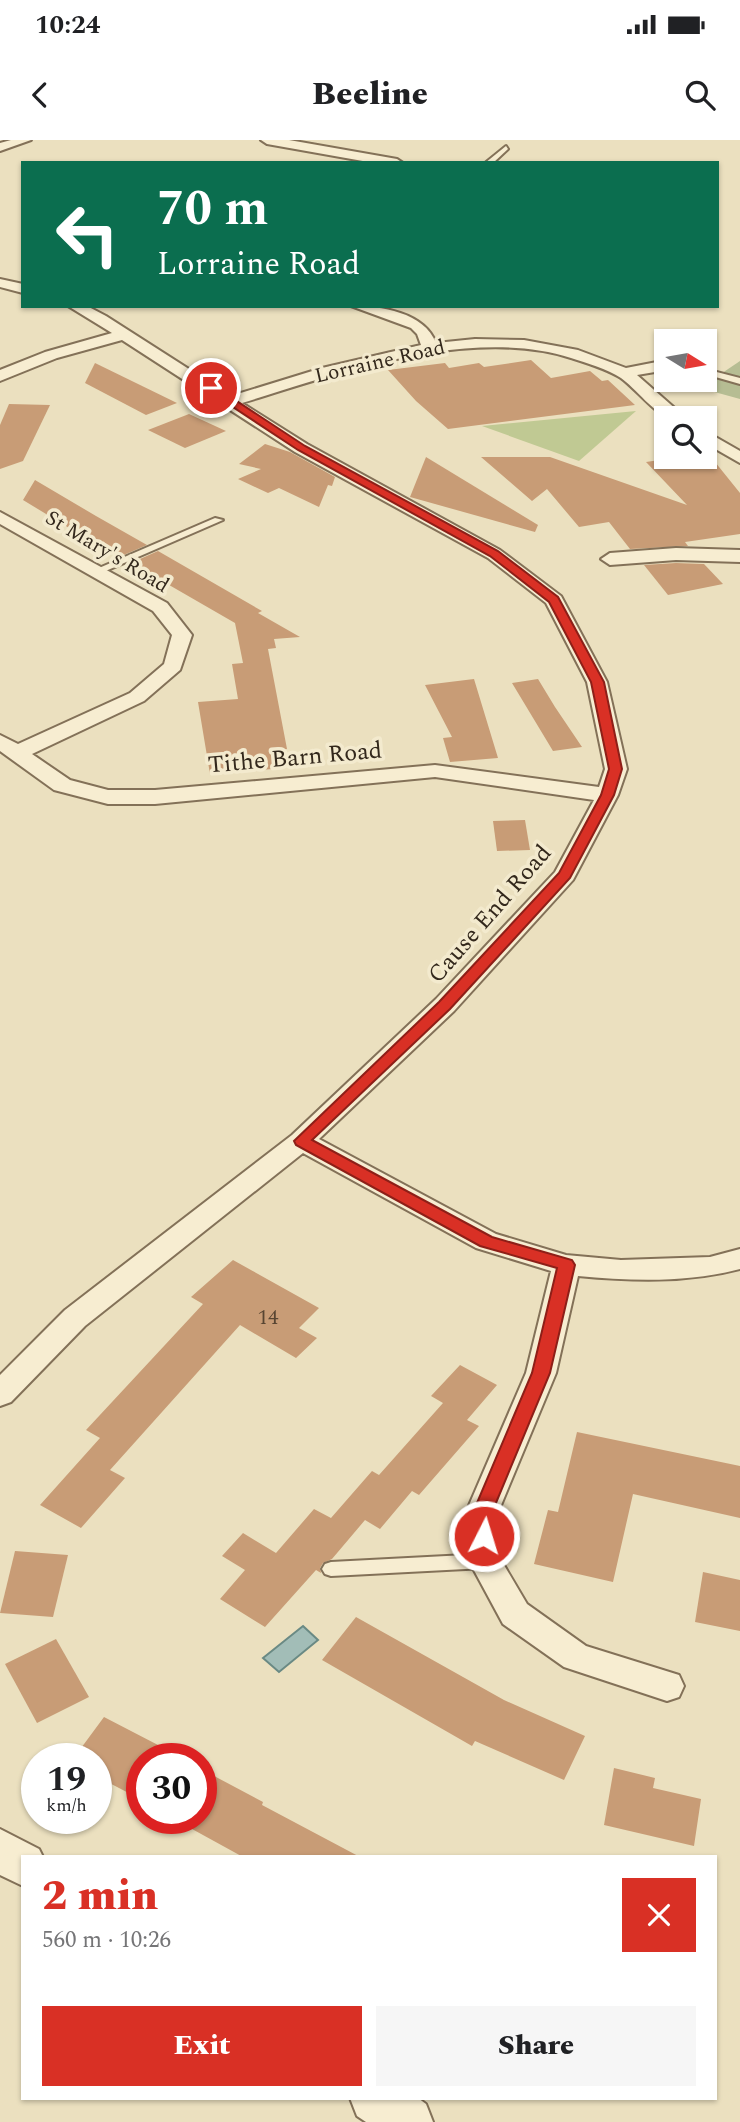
<!DOCTYPE html>
<html lang="en">
<head>
<meta charset="utf-8">
<style>
  body { margin:0; font-family:Spectral,serif; background:#f6f6f6; color:#202124; height:100vh; display:flex; flex-direction:column; font-size:26px; white-space:nowrap }
  * { box-sizing:border-box; margin:0 }
  p { font-size:23px; color:#757577 }
  .icon { flex:none; width:38px; height:38px; fill:none; stroke:currentColor; stroke-width:2; stroke-linecap:round; stroke-linejoin:round }
  .map { position:relative; flex:1; overflow:hidden }
  .panel { position:absolute; left:21px; top:1715px; width:696px; height:245px; display:flex; flex-direction:column; background:#fff; border-radius:0px; box-shadow:0 2px 5px #0004 }
  .panel>* { flex:none }
  .guide { position:absolute; left:21px; top:21px; width:698px; height:147px; border-radius:0px; box-shadow:0 2px 5px #0004; background:#0b6e4f; color:#fff; overflow:hidden }
  .needle { width:46px; rotate:101deg }
  .fabs { position:absolute; left:654px; top:189px; display:grid; gap:14px }
  .fabs a { display:grid; place-items:center; width:63px; height:63px; border-radius:0px; background:#fff; box-shadow:0 2px 5px #0004; font-size:35px }
  .speed { position:absolute; left:21px; top:1603px; display:flex; gap:14px; font-size:35px; font-weight:700; text-align:center }
  .speed>* { display:grid; place-content:center; width:91px; height:91px; border-radius:50%; background:#fff; box-shadow:0 2px 5px #0004; line-height:1 }
  .speed small { font-size:18px; font-weight:400 }
  .speed .limit { border:10px solid #d22; background:#fff; color:#111 }
  .pin { position:absolute; display:grid; place-items:center; width:60px; height:60px; color:#fff; margin:-30px; border:4px solid #fff; border-radius:50%; box-shadow:0 2px 7px #0007 }
  .me { position:absolute; width:77px; margin:-38px; rotate:5deg; stroke-linejoin:round; filter:drop-shadow(0 0 5px #0008) }
  .turn { display:flex; align-items:center; gap:24px; height:147px; padding:0 21px; font-size:32px }
  .turn .icon { width:91px; height:91px; stroke-width:2.5 }
  .turn b { display:block; font-size:49px; line-height:60px }
  .round { display:grid; place-items:center; flex:none; width:74px; height:74px; border-radius:0px; background:#f6f6f6 }
  .head { display:flex; align-items:center; justify-content:space-between; height:119px; padding:0 21px }
  h1 { font-size:42px; font-weight:800; line-height:52px; color:#d93025 }
  .primary-button { display:flex; gap:14px; margin-top:auto; padding:14px 21px }
  .primary-button a { flex:1; height:80px; border-radius:0px; background:#d93025; color:#fff; font-size:28px; font-weight:800; line-height:80px; text-align:center }
  .primary-button a+a { background:#f6f6f6; color:#202124 }
  .status { display:flex; justify-content:space-between; align-items:center; height:49px; padding:0 35px; background:#fff; direction:ltr }
  .status svg { height:19px; fill:currentColor }
  header { display:flex; justify-content:space-between; align-items:center; height:91px; padding:0 21px; background:#fff; font-size:32px; font-weight:800 }
  .map>svg:first-child { display:block }
</style>
</head>
<body>
<div class="status"><b>10:24</b><svg viewBox="0 0 49 12"><path d="M0 12V9h3v3zM5 12V6h3v6zM10 12V3h3v9zM15 12V0h3v12zM26 1h20v11H26zM47 4h2v5h-2z"/></svg></div>
<header><svg class="icon" aria-label="back" viewBox="0 0 24 24"><path d="M15 5l-7 7 7 7"/></svg>Beeline<svg class="icon" aria-label="search" viewBox="0 0 24 24"><circle cx="10" cy="10" r="6"/><path d="M15 15l6 6"/></svg></header>
<div class="map">
<svg width="740" height="1982" viewBox="0 0 740 1982">
  <rect width="100%" height="100%" fill="#ebe0bf"/>
  <!-- green -->
  <path fill="#c0c993" d="M636,271L579,321L482,286Z"/>
  <!-- cemetery -->
  <path fill="#b6bd93" d="M740,221V259L700,248Z"/>
  <!-- water -->
  <path fill="#a2bdb7" stroke="#6a8a84" stroke-width="2" d="M303,1486L318,1500L279,1532L263,1518Z"/>
  <!-- building -->
  <g fill="#c89c76">
    <path d="M531,220L551,238L590,231L602,241L608,240L635,265L448,289L416,261L388,230L445,223L449,228L479,223L484,227Z"/>
    <path d="M95,223L177,263L146,275L85,243Z"/>
    <path d="M9,264L50,265L23,321L0,329V285Z"/>
    <path d="M189,274L226,291L185,308L148,290Z"/>
    <path d="M265,304L290,312L335,337L332,346L328,345L319,367L279,348L268,353L238,339L261,329L239,324Z"/>
    <path d="M426,317L538,385L535,392L410,357Z"/>
    <path d="M481,317H550L687,365L646,322L680,317H711L740,353V394L685,402L688,406L630,409L609,382L579,387L547,349L532,361Z"/>
    <path d="M35,340L96,376L147,405L119,417L84,397L23,360Z"/>
    <path d="M158,411L262,471L258,473L300,497L274,499L276,508L268,509L287,609L281,610L285,628L210,634L198,562L238,559L232,524L243,523L235,483L131,423Z"/>
    <path d="M676,423L704,424L723,444L668,455L644,425Z"/>
    <path d="M474,539L498,618L450,622L443,598L452,597L425,545Z"/>
    <path d="M538,539L555,567L582,607L553,611L512,543Z"/>
    <path d="M525,680L530,710L497,711L493,681Z"/>
    <path d="M233,1120L319,1168L299,1188L317,1198L296,1218L240,1185L110,1330L125,1338L81,1388L40,1365L100,1298L86,1290L203,1164L191,1157Z"/>
    <path d="M460,1225L497,1245L467,1280L479,1286L419,1355L412,1351L380,1389L365,1380L332,1419L323,1423L320,1428L321,1433L316,1430L265,1487L220,1459L245,1430L222,1416L243,1393L276,1413L314,1369L331,1378L372,1331L379,1335L443,1263L431,1256Z"/>
    <path d="M577,1292L740,1326V1378L633,1354L613,1442L534,1424L548,1370L558,1372Z"/>
    <path d="M15,1411L68,1415L53,1477L0,1473Z"/>
    <path d="M703,1432L740,1440V1491L695,1482Z"/>
    <path d="M356,1477L504,1560L585,1596L564,1640L475,1601L472,1606L322,1520Z"/>
    <path d="M56,1499L89,1557L37,1583L5,1524Z"/>
    <path d="M104,1577L185,1619H142V1660L96,1636V1619H73Z"/>
    <path d="M614,1628L655,1638L653,1648L701,1659L694,1706L604,1685Z"/>
    <path d="M201,1629L263,1662L262,1665L360,1717H243L172,1678H201Z"/>
  </g>
  <g fill="none" stroke-linecap="round" stroke-linejoin="round">
    <defs>
      <g id="service">
        <path d="M506,6L508,9L493,23H485Z"/>
        <path d="M705,229L740,238V244L705,234Z"/>
        <path d="M215,378L223,380L101,433L92,431Z"/>
        <path d="M485,1414L491,1416L494,1421L491,1426L485,1428L331,1436L325,1434L322,1429L325,1424L331,1422Z"/>
      </g>
      <g id="minor">
        <path d="M11,0H31L0,11V3Z"/>
        <path d="M261,0H289L397,19L403,23H374L267,4Z"/>
        <path d="M0,139L23,144V153L0,147Z"/>
        <path d="M68,166H87L106,176L231,256L322,228L421,205L417,194L411,188L351,166C381,166 424,172 436,203L475,199L524,200L578,210L626,228L667,220V230L637,235L686,278C681,278 675,279 670,278C657,276 634,247 621,238C607,229 587,223 571,218C471,186 339,233 242,263L307,304L500,410L561,456L607,542L627,629L618,655L573,740L454,871L319,999L496,1094L566,1115L621,1120L710,1117L740,1109V1129C688,1143 631,1141 578,1136L556,1233L499,1370L501,1420L527,1464L586,1506L679,1535L684,1546L679,1557L667,1561L564,1527L503,1484L469,1421L467,1370L526,1233L551,1131L476,1108L303,1013L85,1186L11,1262L0,1266V1235L65,1170L292,995L436,859L555,732L594,660L435,637L155,664H108L54,650L0,611V595L18,604L130,553L164,524L172,495L153,471L0,384V372L167,463L192,495L180,530L144,561L32,614L70,640L108,650H155L435,625L599,647L605,629L587,542L546,463L488,418L295,312L122,200L57,218L0,241V230L45,212L112,193Z"/>
        <path d="M705,291L740,311V323L705,303Z"/>
        <path d="M676,408L740,410V422L676,420L610,425L601,419L610,413Z"/>
      </g>
      <g id="tertiary">
        <path d="M0,1689L39,1709L43,1717H23V1746L0,1735Z"/>
        <path d="M350,1958H418L426,1964L433,1982H366L357,1976Z"/>
      </g>
    </defs>
    <!-- service casing -->
    <use href="#service" stroke="#837158" stroke-width="4"/>
    <!-- minor casing -->
    <use href="#minor" stroke="#837158" stroke-width="4"/>
    <!-- tertiary casing -->
    <use href="#tertiary" stroke="#837158" stroke-width="4"/>
    <!-- service -->
    <use href="#service" fill="#f7edd1" fill-rule="evenodd"/>
    <!-- minor -->
    <use href="#minor" fill="#f7edd1" fill-rule="evenodd"/>
    <!-- tertiary -->
    <use href="#tertiary" fill="#f7edd1" fill-rule="evenodd"/>
  </g>
  <!-- route -->
  <path fill="#d93025" stroke="#8d1f18" stroke-width="2" d="M207,246H214L305,306L498,411L558,457L604,542L622,629L614,655L570,738L450,869L312,1000L492,1097L572,1120L575,1125L550,1233L493,1370L494,1396L491,1401L484,1404L477,1401L474,1396V1370L532,1233L557,1128L480,1106L296,1005L294,1001L439,862L559,733L601,655L609,629L591,542L549,462L490,416L298,310L207,250Z"/>
  <g text-anchor="middle" dominant-baseline="central" stroke-width="7" stroke-linejoin="round" paint-order="stroke">
    <!-- far-street labels -->
    <g font-size="21" fill="#33281c" stroke="#f3eace">
      <text transform="translate(380 222) rotate(-13)">Lorraine Road</text>
      <text transform="translate(107 412) rotate(31)">St Mary's Road</text>
    </g>
    <!-- number labels -->
    <g font-size="21" fill="#584532">
      <text x="268" y="1178">14</text>
    </g>
    <!-- street labels -->
    <g font-size="24" fill="#33281c" stroke="#f3eace">
      <text transform="translate(295 618) rotate(-5)">Tithe Barn Road</text>
      <text transform="translate(490 774) rotate(-49)">Cause End Road</text>
    </g>
  </g>
</svg>
<div class="fabs">
<a><svg class="needle" viewBox="-14 -14 28 28"><path d="M0-13l5 13h-10z" fill="#e53935"/><path d="M0 13l5-13h-10z" fill="#757577"/></svg></a>
<a><svg class="icon" aria-label="search" viewBox="0 0 24 24"><circle cx="10" cy="10" r="6"/><path d="M15 15l6 6"/></svg></a>
</div>
<div class="speed"><div>19<small>km/h</small></div><div class="limit">30</div></div>
<div class="pin" style="left:211px;top:248px;background:#d93025"><svg class="icon" aria-label="arrive" viewBox="0 0 24 24"><path d="M6 21V4h12l-3 4 3 4H6"/></svg></div>
<svg class="me" style="left:484px;top:1396px" viewBox="-20 -20 40 40"><circle r="17" fill="#d93025" stroke="#fff" stroke-width="3"/><path d="M0-11L8 9 0 5-8 9z" fill="#fff"/></svg>
<div class="guide">
<div class="turn"><svg class="icon" aria-label="left" viewBox="0 0 24 24"><path d="M17 20v-9H6M10 6l-5 5 5 5"/></svg><div><b>70 m</b>Lorraine Road</div></div>
</div>
<section class="panel">
<div class="head"><div><h1>2 min</h1><p>560 m · 10:26</p></div><a class="round" style="background:#d93025;color:#fff"><svg class="icon" aria-label="close" viewBox="0 0 24 24"><path d="M6 6l12 12M18 6L6 18"/></svg></a></div>
<div class="primary-button"><a>Exit</a><a>Share</a></div>
</section>
</div>
</body>
</html>
